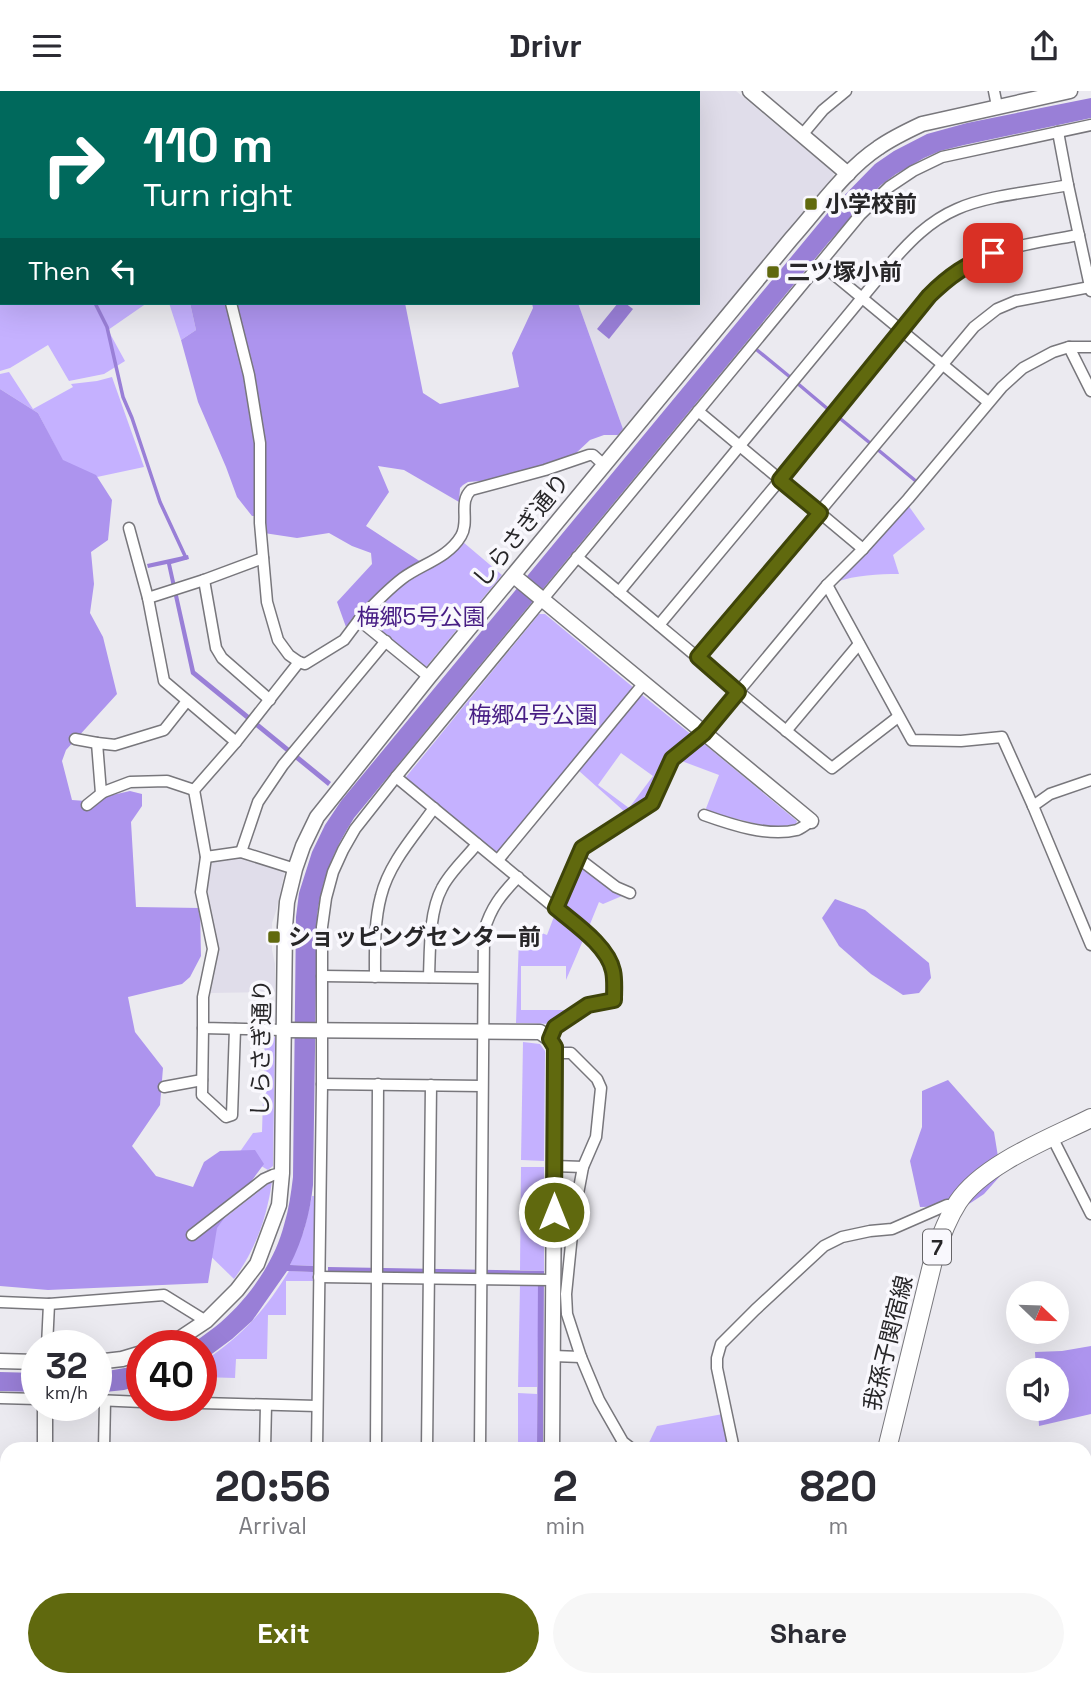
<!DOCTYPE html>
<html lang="en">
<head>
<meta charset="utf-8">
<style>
  body { margin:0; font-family:"Space Grotesk","Noto Sans JP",sans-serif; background:#f7f7f7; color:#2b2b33; height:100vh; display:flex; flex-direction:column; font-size:26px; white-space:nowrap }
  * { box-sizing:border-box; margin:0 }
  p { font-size:23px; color:#7c7c81 }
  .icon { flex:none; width:38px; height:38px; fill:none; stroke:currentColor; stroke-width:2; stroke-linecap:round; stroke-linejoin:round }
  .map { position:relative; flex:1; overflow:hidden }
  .side { position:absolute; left:0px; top:1351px; width:1092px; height:245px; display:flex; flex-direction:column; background:#fff; border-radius:21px 21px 0 0; box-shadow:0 7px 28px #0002 }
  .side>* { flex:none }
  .guide { position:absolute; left:0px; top:0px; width:700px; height:214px; box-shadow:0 7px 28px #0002; background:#00695c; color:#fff; overflow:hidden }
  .needle { width:46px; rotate:113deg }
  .buttons { position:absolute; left:1006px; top:1190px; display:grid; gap:14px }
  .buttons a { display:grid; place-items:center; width:63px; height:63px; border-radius:50%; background:#fff; box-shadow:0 7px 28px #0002; font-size:35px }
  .speed { position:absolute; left:21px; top:1239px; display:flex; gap:14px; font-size:35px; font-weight:700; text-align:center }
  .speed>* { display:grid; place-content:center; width:91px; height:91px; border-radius:50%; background:#fff; box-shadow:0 7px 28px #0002; line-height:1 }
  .speed small { font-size:18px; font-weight:400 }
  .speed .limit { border:10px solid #d22; background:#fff; color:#111 }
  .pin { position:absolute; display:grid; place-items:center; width:60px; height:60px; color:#fff; margin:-30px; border-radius:14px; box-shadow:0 4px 10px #0006 }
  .me { position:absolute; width:77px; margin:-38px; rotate:0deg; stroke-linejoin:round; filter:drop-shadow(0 0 5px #0008) }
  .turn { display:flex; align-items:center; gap:24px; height:147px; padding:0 28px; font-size:32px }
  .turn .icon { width:91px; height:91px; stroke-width:2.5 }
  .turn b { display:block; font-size:49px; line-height:60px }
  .then { display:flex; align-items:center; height:66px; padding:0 28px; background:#0003; gap:14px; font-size:26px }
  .eta { display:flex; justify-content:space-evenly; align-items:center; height:119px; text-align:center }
  .eta b { font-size:42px; font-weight:600; line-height:49px }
  .primary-button { display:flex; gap:14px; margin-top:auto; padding:14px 28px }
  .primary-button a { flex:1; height:80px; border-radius:42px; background:#60690e; color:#fff; font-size:28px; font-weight:600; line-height:80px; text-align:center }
  .primary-button a+a { background:#f7f7f7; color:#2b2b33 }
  header { display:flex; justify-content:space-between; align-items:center; height:91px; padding:0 28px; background:#fff; font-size:32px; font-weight:600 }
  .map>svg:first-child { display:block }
</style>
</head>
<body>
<header><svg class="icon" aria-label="menu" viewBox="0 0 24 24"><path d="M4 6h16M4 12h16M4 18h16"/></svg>Drivr<svg class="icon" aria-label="share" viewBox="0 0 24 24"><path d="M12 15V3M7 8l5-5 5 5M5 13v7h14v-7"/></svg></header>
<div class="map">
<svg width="1091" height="1596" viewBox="0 0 1091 1596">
  <rect width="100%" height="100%" fill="#ebeaf0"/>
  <!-- built -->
  <g fill="#e0ddea">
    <path d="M601,0H736L834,82L833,86L623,338L578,212H698V2H598Z"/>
    <path d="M240,764L285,779L277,817L272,832V859L275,873V901L210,902L218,858L207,799L210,771L215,766Z"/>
  </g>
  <!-- green -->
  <g fill="#c5b1ff" fill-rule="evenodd">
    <path d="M0,0H32V2H2V81L0,82Z"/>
    <path d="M2,198V212H147L108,239L125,270L104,283L69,290L48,254L10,277L0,280V200Z"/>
    <path d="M169,212H190L196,239L181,249Z"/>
    <path d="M9,281L33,318L73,296L71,293L97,290L112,286L144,376L97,386L63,370L38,322L0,298V283Z"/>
    <path d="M908,414L925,438L893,464L899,483C878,483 856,484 836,491Z"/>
    <path d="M463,451L502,484L426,576L366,528L388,505L415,485L450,465Z"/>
    <path d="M539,523H545L634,597L499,760H494L406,688V686Z"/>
    <path d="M641,603L693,645L648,709L626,722L578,679ZM621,662L653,685L629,717L598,694Z"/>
    <path d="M703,652L797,730L796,733L779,736H769L705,720L719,684L679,669Z"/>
    <path d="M582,775L612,799L622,805L603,813L599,811L588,838L562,817L561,814L580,776Z"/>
    <path d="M555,823L584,847L566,889V875H521V919H566V923L553,933L516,932L519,847L526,836L547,844Z"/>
    <path d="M265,943H273L275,947L273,1075L268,1079L239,1062L253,1042L262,1041Z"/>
    <path d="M523,951L540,953L545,960L544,1070L521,1069Z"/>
    <path d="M521,1076H544V1180L520,1179Z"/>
    <path d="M272,1090C267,1126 256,1158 234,1188L195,1150Z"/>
    <path d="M312,1105H314V1175L290,1174L304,1139Z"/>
    <path d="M289,1180L314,1181V1190H286V1224H268L267,1268H236L235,1287L201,1286V1272C240,1247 265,1220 289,1180Z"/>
    <path d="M520,1194H539L537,1296H518Z"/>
    <path d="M518,1302L537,1303V1358H518Z"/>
    <path d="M723,1323L729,1358H646L657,1335Z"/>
    <rect x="0" y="1378" width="7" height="69"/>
  </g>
  <!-- forest -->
  <g fill="#ad94ee">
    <path d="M38,0H153L152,2H39Z"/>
    <path d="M190,212H229L258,352L255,425H252L237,406L226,376L198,311L181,249L196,239Z"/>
    <path d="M233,212H405L423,302L440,313L519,296L512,262L533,217L532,212H578L623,338L618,344H604L590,349L574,364L537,377L493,389L468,391L463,394L460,397L459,411L404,379L378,375L389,401L366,435L421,471C389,492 370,506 346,536L337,511L372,473L371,462L352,455L329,442L297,447L264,442L263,406Z"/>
    <path d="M0,298L38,322L63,369L96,384L112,409L108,449L91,461L94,493L90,522L103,546L117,603L66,659L62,670L72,709L86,710L130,700L142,703V715L131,731L136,816L200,817L201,865L190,886L182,893L128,906L135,941L163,977L160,1014L132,1055L156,1085L193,1096L204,1071L220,1060L255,1059L264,1073L217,1137L208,1192L48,1199L0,1195Z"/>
    <path d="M835,808L865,819L929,872L931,887L919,902L903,904L871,883L839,855L822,827Z"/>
    <path d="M948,989L994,1041L1001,1084L984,1103L966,1115L920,1116L910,1070L922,1036V1000Z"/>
    <path d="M1091,1255V1323L1039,1335L1038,1318H1057V1279H1036L1035,1261L1062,1260Z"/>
  </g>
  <!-- water -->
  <g fill="#997fd7">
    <path d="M1091,7V27L964,54L940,60L924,67L896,83L881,94L852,125L828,152L354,727C333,760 322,788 317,826L313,1094C310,1122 303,1148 290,1174L313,1175V1181L287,1180L252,1230L232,1248L201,1271V1255H188C197,1249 206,1243 215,1236C246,1211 274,1173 284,1134C289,1118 291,1102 293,1086L296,826L299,802L312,761L325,734L341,710L830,119L875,73L894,60L927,43L967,32Z"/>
    <path d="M618,212H625L633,218L609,248L597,238Z"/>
    <path d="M188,464L189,468L171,473L195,580L331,691L328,695L191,583L167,473L148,477L147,473Z"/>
    <path d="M328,1176L544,1180L543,1358H537L538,1185L328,1182Z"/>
    <path d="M142,1274V1294L124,1299L96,1302V1282Z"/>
    <path d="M0,1281L37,1282V1301L0,1300Z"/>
  </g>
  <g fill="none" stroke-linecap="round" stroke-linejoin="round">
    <!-- stream -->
    <g stroke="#997fd7" stroke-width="3.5">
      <path d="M0,156L2,155"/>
      <path d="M95,212L107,236L123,306L132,327L160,411L186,467H183"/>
      <path d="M757,259L790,286"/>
      <path d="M797,292L829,319"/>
      <path d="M837,325L870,352"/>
      <path d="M877,358L917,391"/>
      <path d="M1085,1411L1091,1412"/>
    </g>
    <defs>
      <g id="minor">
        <path d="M994,0L997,15"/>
        <path d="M415,2L423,0"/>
        <path d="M489,2V0"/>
        <path d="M584,2L587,0"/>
        <path d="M1058,41L1068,94L1091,200"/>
        <path d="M802,44L823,19L846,0"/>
        <path d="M821,173L988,311"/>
        <path d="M231,212L249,284L260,352V432L267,511L278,549L289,564L299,571L305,573L344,549L359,529L429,586"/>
        <path d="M1069,256L1091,300"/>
        <path d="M698,320L863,458"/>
        <path d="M129,437L148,507"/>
        <path d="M577,466C662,536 746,608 832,677L898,626"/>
        <path d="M204,489L216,557L222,567L270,609"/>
        <path d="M827,494L912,649L961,650L1002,646L1033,715"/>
        <path d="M619,501L890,173C909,151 929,130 957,118C988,104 1034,101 1068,94"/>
        <path d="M359,529C373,514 387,499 403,487C422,473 448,467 461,445C470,430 458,411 471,399L545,379L589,364H593L604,374"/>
        <path d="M659,534L780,389L929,205C975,158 1018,155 1079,144"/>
        <path d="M698,566L974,236L997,218L1016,210L1090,196"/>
        <path d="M187,610L164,639L115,654L97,652L101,702L130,691L167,690L194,699"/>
        <path d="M786,640L859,553"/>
        <path d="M75,648L97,652"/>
        <path d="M236,651L164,590L148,507L204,489L263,467"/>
        <path d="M396,686L590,846L601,857L613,878L614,909L588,914L555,936L550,948"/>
        <path d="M1091,689L1050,703L1033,715L1091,854"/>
        <path d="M194,699L206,766L201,801L213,858L203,906V937L283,939"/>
        <path d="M194,699L236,651L299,571"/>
        <path d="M87,714L102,702"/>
        <path d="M704,724C732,734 768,746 797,739C802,737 807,733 811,730"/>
        <path d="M241,761L258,711L283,674L386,550"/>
        <path d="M206,766L241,761L295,778"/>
        <path d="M578,767L616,796L630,802"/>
        <path d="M498,769L644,592"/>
        <path d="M556,817L582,757L652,712L672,668L704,642L827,494L863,458L908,408L1002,296L1023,277L1053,261L1069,256H1091"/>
        <path d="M322,885L483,887"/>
        <path d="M375,886C375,859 374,831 381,805C389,772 415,744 434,717"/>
        <path d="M429,886C430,859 429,821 442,797C450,781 466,767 477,753"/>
        <path d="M203,937L202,1004L226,1026L232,1024L235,938"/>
        <path d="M555,962H571L597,988L601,997L596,1046L583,1076L574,1124L566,1203L567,1223L581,1266L599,1309L623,1351L632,1358"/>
        <path d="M322,993L482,995"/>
        <path d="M164,996L202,989"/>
        <path d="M1052,1046L1091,1123"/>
        <path d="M554,1075L583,1076"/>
        <path d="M192,1144L264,1088L273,1084L282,1082"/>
        <path d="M319,1186L553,1189"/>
        <path d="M0,1211L49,1213L164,1204L206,1230"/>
        <path d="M47,1255L49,1213"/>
        <path d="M553,1265L581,1266"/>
        <path d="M0,1307L37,1308"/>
        <path d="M96,1309L142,1311"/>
        <path d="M201,1312L317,1315"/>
        <path d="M104,1358L105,1310"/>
        <path d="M265,1358L266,1314"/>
        <path d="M317,1358L322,993V836L326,807L333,781L343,759L355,738L396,686L860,124L889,96L913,80L942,66L1091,34"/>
        <path d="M376,1358L378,993"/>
        <path d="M427,1358L431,994"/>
        <path d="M480,1358L484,840C491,816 501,804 518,786"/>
        <path d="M734,1358L717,1277V1267L721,1253L755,1219L824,1155L842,1146L870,1140L892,1138L947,1114L956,1115"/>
        <path d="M0,1518L7,1519"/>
        <path d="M0,1546L7,1548"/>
        <path d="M614,1589L618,1596"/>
        <path d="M169,1596V1589"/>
        <path d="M663,1596V1589"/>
        <path d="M719,1596V1589"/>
      </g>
      <g id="tertiary">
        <path d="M750,0L848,83"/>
        <path d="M514,485L811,730"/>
        <path d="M283,939L540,941L550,948L555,956L552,1358"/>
        <path d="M163,1255L179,1248L206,1230L237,1199L257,1173L279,1114L282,1082L285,836L287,811L295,778L303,755L317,726L429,586L791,148C817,119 846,78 878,57C892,47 907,40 922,33L1070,0"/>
        <path d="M0,1270L37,1271"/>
        <path d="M96,1271L122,1268L142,1262"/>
        <path d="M45,1358V1314"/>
      </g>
      <g id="primary">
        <path d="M887,1358L934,1166C940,1147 947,1128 958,1111C983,1073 1051,1047 1091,1027"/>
        <path d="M793,1596L799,1589"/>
      </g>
    </defs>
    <!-- minor casing -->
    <use href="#minor" stroke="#78777c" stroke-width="13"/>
    <!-- tertiary casing -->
    <use href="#tertiary" stroke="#78777c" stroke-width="17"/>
    <!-- primary casing -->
    <use href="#primary" stroke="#78777c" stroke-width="20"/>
    <!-- minor -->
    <use href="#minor" stroke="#fff" stroke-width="10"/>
    <!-- tertiary -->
    <use href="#tertiary" stroke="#fff" stroke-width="14"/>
    <!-- primary -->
    <use href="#primary" stroke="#fff" stroke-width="18"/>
  </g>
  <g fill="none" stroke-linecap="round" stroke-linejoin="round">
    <defs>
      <path id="route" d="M554,1121L555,956L550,948L555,936L588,914L614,909C614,900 615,889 613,880C608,855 575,833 556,817L582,757L652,712L672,668L704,642L738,601L698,566L820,422L780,389L929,205C950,184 966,174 993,162"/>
    </defs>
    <!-- route casing -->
    <use href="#route" stroke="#3e4409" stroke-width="18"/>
    <!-- route -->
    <use href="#route" stroke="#60690e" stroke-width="12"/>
  </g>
  <!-- markers -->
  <g fill="#60690e" stroke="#f9f8fd" stroke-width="2.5">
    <rect x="804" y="106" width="14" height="14" rx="3.5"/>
    <rect x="766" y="174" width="14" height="14" rx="3.5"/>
    <rect x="267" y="839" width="14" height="14" rx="3.5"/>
  </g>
  <g text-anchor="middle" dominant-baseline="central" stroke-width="7" stroke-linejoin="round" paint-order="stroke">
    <!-- shield labels -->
    <rect fill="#f9f8fd" stroke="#666568" stroke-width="2" x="923" y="1138.5" width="28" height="35" rx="5"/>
    <g font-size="21" font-weight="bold" fill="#272628">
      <text x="937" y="1156">7</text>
    </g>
    <!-- poi labels -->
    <g font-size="23" font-weight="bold" fill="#272628" stroke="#f9f8fd" text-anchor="start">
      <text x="825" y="113">小学校前</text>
      <text x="787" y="181">二ツ塚小前</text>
      <text x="288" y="846">ショッピングセンター前</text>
    </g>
    <!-- street labels -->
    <g font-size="23" fill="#272628" stroke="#f9f8fd">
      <text transform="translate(521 439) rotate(-51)">しらさぎ通り</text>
      <text transform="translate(261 957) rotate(-89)">しらさぎ通り</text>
      <text transform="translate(888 1252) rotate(-76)">我孫子関宿線</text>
    </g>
    <!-- park labels -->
    <g font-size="23" fill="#471d84" stroke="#f9f8fd">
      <text x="421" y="526">梅郷5号公園</text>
      <text x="533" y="624">梅郷4号公園</text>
    </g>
  </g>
</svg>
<div class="buttons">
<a><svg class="needle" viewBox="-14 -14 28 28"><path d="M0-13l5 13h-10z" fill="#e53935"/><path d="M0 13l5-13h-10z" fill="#7c7c81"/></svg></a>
<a><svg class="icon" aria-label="sound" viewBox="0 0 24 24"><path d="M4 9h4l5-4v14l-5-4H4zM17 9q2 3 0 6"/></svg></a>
</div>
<div class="speed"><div>32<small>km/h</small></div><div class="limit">40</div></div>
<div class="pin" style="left:993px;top:162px;background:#d93025"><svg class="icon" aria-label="arrive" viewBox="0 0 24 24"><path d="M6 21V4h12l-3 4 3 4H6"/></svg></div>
<svg class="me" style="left:554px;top:1121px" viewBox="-20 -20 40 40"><circle r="17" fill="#60690e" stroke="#fff" stroke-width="3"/><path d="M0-11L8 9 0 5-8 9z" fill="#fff"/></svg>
<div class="guide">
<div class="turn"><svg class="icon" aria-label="right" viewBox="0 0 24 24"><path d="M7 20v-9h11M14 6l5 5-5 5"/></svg><div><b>110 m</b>Turn right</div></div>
<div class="then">Then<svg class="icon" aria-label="left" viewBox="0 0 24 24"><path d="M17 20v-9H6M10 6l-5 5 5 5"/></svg></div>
</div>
<section class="side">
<div class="eta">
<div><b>20:56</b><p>Arrival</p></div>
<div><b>2</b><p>min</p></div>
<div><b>820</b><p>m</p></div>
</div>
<div class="primary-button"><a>Exit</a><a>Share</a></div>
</section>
</div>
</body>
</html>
